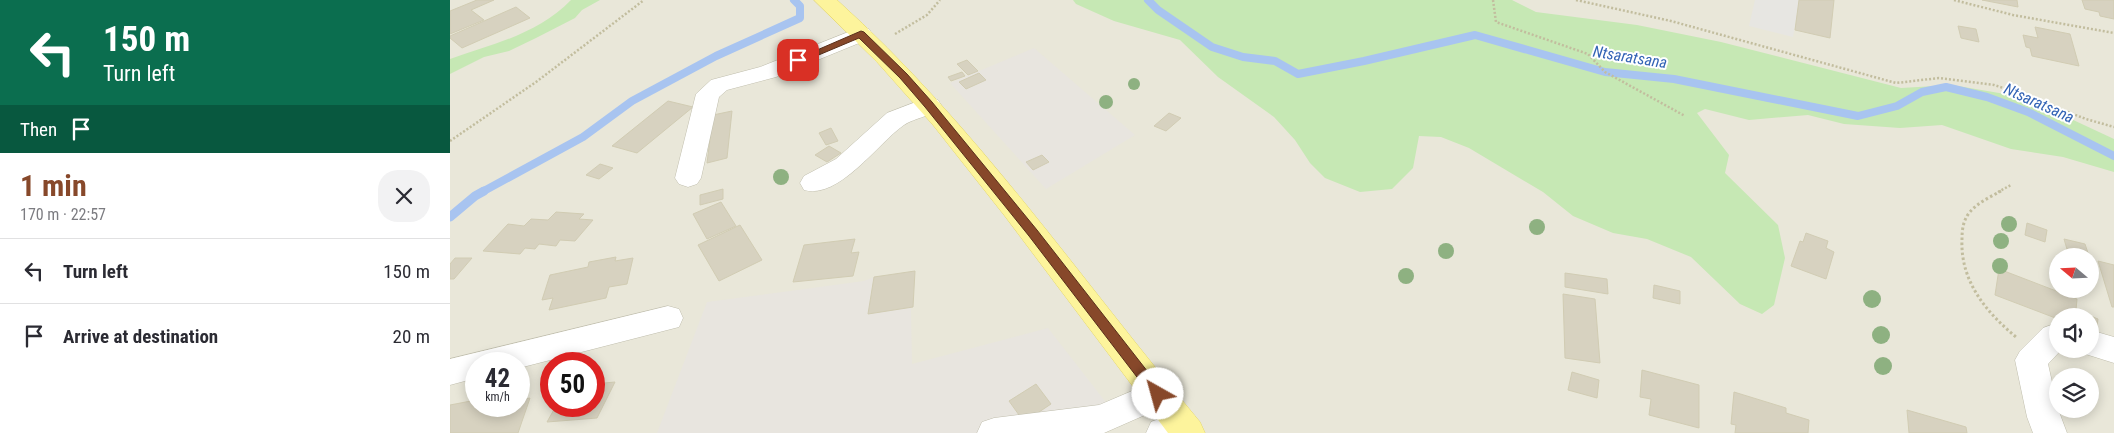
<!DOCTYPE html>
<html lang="en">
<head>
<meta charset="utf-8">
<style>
  body { margin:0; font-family:"Roboto Condensed",sans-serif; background:#f2f2f3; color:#2b2b33; height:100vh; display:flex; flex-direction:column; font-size:19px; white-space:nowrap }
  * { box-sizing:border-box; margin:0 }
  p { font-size:16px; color:#7c7c81 }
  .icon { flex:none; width:28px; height:28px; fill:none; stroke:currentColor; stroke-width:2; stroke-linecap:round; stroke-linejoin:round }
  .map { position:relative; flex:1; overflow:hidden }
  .sheet { display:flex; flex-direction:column; background:#fff; width:450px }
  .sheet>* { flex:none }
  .banner { background:#0b6e4f; color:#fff; overflow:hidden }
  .needle { width:32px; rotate:289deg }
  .controls { position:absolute; left:1599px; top:248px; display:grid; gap:10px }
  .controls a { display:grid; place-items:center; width:50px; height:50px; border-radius:50%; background:#fff; box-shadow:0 2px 12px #0003; font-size:25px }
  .speed { position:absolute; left:15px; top:352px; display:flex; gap:10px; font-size:25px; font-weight:700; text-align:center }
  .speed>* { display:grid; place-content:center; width:65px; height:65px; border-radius:50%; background:#fff; box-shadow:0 2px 12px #0003; line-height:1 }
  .speed small { font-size:12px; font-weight:400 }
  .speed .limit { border:8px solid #d22; background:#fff; color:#111 }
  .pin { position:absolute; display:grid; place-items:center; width:42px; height:42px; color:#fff; margin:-21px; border-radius:10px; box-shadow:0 2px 8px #0006 }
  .me { position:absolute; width:55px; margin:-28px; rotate:322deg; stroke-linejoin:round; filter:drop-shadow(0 0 4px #0008) }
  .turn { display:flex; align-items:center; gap:18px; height:105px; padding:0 20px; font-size:22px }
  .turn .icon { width:65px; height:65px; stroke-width:2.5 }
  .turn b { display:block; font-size:35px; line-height:42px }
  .then { display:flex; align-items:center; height:48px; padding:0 20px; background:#0003; gap:10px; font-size:19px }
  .round { display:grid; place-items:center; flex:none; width:52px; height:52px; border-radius:20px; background:#f2f2f3 }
  .head { display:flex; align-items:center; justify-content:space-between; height:85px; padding:0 20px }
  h1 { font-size:30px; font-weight:700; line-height:38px; color:#87482a }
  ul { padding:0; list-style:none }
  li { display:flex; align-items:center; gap:15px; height:65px; padding:0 20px; border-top:1px solid #e1e1e2 }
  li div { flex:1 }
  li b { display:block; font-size:19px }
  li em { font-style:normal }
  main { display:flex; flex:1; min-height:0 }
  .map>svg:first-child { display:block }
</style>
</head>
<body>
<main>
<section class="sheet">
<div class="banner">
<div class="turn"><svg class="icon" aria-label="left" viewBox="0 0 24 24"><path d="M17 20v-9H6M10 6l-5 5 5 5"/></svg><div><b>150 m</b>Turn left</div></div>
<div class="then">Then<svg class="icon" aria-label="arrive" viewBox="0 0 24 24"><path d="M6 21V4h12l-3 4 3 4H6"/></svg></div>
</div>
<div class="head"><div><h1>1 min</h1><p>170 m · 22:57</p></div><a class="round"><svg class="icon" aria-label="close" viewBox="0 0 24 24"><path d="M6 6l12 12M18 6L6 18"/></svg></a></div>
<ul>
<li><svg class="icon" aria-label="left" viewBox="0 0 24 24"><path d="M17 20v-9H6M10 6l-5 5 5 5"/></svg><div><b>Turn left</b></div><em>150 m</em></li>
<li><svg class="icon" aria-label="arrive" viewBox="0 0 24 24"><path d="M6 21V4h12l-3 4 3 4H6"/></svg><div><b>Arrive at destination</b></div><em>20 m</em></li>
</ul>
</section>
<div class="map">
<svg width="1664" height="433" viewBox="0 0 1664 433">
  <rect width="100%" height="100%" fill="#f5f4ea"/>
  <!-- residential -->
  <path fill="#e9e7d9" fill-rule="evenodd" d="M0,0H1664V433H0ZM1608,256H1640V289H1608ZM1608,316H1640V349H1608ZM26,364H69V406H26ZM101,364H144V406H101ZM1608,376H1640V409H1608Z"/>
  <!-- industrial -->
  <g fill="#e8e5df">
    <path d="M584,48L685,135L596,189L500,83Z"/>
    <path d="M465,271L461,311L462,364L598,328L658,405L647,433H207L257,302L414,281L424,277Z"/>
  </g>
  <!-- green -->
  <g fill="#c6e8b4">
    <path d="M121,0H150L132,10L125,18L86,38L59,51L34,57L0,74V59C43,44 88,34 121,0Z"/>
    <path d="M623,0H1062L1086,12L1187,25L1271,42L1451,88L1502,85L1555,94L1589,104L1664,139V172L1613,157L1561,149L1492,125L1450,128L1394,124L1358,115L1299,120L1255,109L1247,113L1279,155L1275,173L1328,225L1335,258L1324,305L1312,314L1290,304L1241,257L1197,239L1163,233L1123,216L1093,192L1019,148L991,137L969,136L963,168L942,189L910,192L875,178L860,163L845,140L824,117L768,77L730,40L664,21L626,4Z"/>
  </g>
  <!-- parking -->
  <path fill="#e7e6e2" d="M1305,0H1349L1343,37L1299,26Z"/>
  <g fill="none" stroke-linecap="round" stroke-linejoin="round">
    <!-- stream-far1 -->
    <g stroke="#a8c4f0" stroke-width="8">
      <path d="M698,0L708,10L762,47L793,57L825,61L848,74L914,61L1025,35L1155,72L1224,79L1408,116L1447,106L1472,92L1496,87L1537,97L1578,112L1664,156"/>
      <path d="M32,192L133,137L182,101L266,56L350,18V6L344,0"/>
    </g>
    <!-- stream -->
    <path stroke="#a8c4f0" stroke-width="9" d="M0,217L25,196L34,191"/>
  </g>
  <!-- building -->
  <g fill="#d7d2c0" stroke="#d1ccb3">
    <path d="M27,0H44L21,10L34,20L0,34V11Z"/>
    <path d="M1349,0H1384L1380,38L1345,30Z"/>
    <path d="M1532,0H1567L1568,7Z"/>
    <path d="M1632,0H1664V19L1650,16L1649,12L1635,9Z"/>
    <path d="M66,7L80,18L12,48L0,38V36Z"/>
    <path d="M1508,26L1526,29L1529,42L1511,38Z"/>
    <path d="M1585,27L1620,34L1629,66L1582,56L1580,48L1576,47L1573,35L1588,38Z"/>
    <path d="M517,60L528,71L518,75L507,64Z"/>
    <path d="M512,72L515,76L501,81L498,77Z"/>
    <path d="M529,73L536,80L516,89L509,82Z"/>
    <path d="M218,101L243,107L187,153L162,146Z"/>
    <path d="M282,111L277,158L257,163L263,115Z"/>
    <path d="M719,113L731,118L716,131L704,126Z"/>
    <path d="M381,128L388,141L376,145L369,133Z"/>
    <path d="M379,146L391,153L377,162L365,155Z"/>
    <path d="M592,155L599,162L583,170L576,162Z"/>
    <path d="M150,164L163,168L149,179L136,175Z"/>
    <path d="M273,189V199L250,205V195Z"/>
    <path d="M271,202L286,226L257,239L243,214Z"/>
    <path d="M106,212L134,214L129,219L143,220L125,241L110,240L106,246L89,244L85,249L75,248L70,254L33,251L58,224L74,226L81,219L98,220Z"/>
    <path d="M1577,223L1597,230L1595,242L1575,235Z"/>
    <path d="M290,225L312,260L269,281L248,245Z"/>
    <path d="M1356,233L1378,241L1376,248L1384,252L1376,279L1341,266L1350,241L1353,242Z"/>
    <path d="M405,239L401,253L409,252L403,276L343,282L354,245Z"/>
    <path d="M1614,239L1635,244L1639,256H1619Z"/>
    <path d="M166,257L165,261L183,258L177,284L159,287L156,298L99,310L103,298L92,300L100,275L138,267L139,262Z"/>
    <path d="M5,258H22L4,279H0V264Z"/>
    <path d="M1648,261L1664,265V307H1662Z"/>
    <path d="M1549,269L1627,299L1626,310L1648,319L1646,334L1640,332V316H1608V319L1545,295Z"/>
    <path d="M465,271L463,307L418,314L424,277Z"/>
    <path d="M1115,273L1157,279L1158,294L1115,287Z"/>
    <path d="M1204,285L1230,291V304L1203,298Z"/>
    <path d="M1113,294L1145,299L1150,363L1115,358Z"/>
    <path d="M1192,370L1249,385V428L1199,415L1201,399L1190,397Z"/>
    <path d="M1122,372L1149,380L1147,398L1118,390Z"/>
    <path d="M165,382L147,418L97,422L106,406H144V384Z"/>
    <path d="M586,384L601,404L574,422L559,401Z"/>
    <path d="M1284,392L1336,408V413L1359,420L1358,433H1285L1286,425L1281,424Z"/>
    <path d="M80,398L68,433H0V405L26,400V406H69V400Z"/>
    <path d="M1457,410L1516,427L1517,433H1459Z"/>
  </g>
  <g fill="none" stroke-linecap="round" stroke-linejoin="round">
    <defs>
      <g id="minor">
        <path d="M411,27L419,29L422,34L419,39L326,77L277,90L269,97L251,178L247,184L238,187L229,184L225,178L246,94L261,80L310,67Z"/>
        <path d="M479,97L488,100L491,105C483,117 466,117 454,125C428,143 389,200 354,190L350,183L354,176L386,159L437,113Z"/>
        <path d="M218,306L229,309L233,318L229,327L69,368V364H26V378L0,385V359Z"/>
        <path d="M1604,324H1608V349H1612L1598,364L1608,409L1617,433H1583L1577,417L1565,360L1570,351L1593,328Z"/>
        <path d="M1640,330L1664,337V363L1629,352L1627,349H1640Z"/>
        <path d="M708,380L720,384L724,394L720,404L654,433H527L532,422L544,418L649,405Z"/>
        <path d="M732,410L744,415L749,425L745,433H696L701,422Z"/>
      </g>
      <path id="major" d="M364,0H387C526,125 631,280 750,422L755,433H718L554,215L483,125L427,62Z"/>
    </defs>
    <!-- minor casing -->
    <use href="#minor" stroke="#c0bead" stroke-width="1"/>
    <!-- major casing -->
    <use href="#major" stroke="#e3d66b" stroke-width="1"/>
    <!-- path-far1 -->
    <g stroke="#c2bd9e" stroke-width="2.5" stroke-dasharray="2 2" stroke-linecap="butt">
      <path d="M1043,0L1046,22L1138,54L1155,72L1235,116"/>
      <path d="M1126,0L1221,21L1446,83L1489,78L1544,85L1566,92L1636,119L1664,127"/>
      <path d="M1504,0L1563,15L1664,33"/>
      <path d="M445,34L477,15L490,0"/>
      <path d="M0,141L86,82L194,0"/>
      <path d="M1548,192L1561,185"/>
    </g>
    <!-- path -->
    <path stroke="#c2bd9e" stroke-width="3" stroke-dasharray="2.5 2.5" stroke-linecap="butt" d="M1551,191C1540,197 1527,203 1519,213C1513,221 1512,230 1512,239C1510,281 1536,312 1566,337"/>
    <!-- minor -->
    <use href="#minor" fill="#fff" fill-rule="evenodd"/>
    <!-- major -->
    <use href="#major" fill="#fdf49c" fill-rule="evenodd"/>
  </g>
  <!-- trees -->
  <g fill="#8eb181">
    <circle cx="684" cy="84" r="6"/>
    <circle cx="656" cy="102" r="7"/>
    <circle cx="331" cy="177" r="8"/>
    <circle cx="1559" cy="224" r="8"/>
    <circle cx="1087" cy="227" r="8"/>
    <circle cx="1551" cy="241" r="8"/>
    <circle cx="996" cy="251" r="8"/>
    <circle cx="1550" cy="266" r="8"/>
    <circle cx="956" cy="276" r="8"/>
    <circle cx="1422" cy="299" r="9"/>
    <circle cx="1431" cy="335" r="9"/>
    <circle cx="1433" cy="366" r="9"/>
  </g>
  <!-- route -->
  <path fill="#87482a" stroke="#582f1b" d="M411,31L414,32L457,74L482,102L587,230L712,390L714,394L712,398L708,400L703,398L579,236L475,107L450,78L409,38L352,62H345L344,60Z"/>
  <g text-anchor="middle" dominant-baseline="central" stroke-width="4" stroke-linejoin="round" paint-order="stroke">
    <!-- water labels -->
    <g font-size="16" font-style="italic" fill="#3263b5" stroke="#fff">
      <text transform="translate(1180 57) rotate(9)">Ntsaratsana</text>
      <text transform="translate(1589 103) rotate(24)">Ntsaratsana</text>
    </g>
  </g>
</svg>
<div class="controls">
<a><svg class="needle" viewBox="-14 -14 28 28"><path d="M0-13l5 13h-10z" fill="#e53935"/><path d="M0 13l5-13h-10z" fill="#7c7c81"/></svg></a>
<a><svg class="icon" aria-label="sound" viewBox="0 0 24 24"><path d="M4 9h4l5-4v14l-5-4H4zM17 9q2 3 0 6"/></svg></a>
<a><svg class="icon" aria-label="layers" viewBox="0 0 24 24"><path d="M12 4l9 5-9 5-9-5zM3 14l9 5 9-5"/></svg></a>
</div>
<div class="speed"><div>42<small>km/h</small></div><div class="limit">50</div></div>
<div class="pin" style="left:348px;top:60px;background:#d93025"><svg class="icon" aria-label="arrive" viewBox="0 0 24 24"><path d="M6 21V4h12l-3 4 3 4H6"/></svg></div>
<svg class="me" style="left:708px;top:394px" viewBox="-20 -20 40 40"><circle r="19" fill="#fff"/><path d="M0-13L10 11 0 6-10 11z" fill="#87482a"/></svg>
</div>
</main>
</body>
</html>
